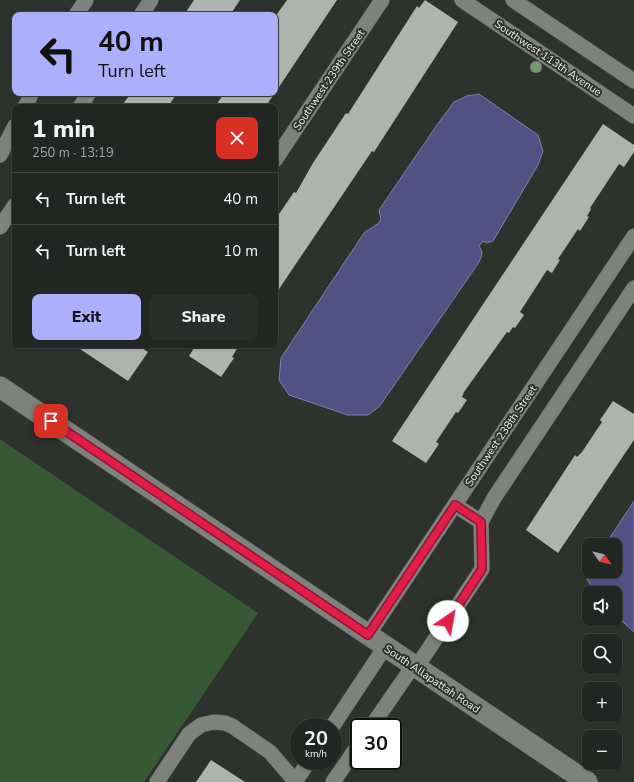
<!DOCTYPE html>
<html lang="en">
<head>
<meta charset="utf-8">
<style>
  body { margin:0; font-family:"Nunito Sans",sans-serif; background:#2a2e2a; color:#f1f3f6; height:100vh; display:flex; flex-direction:column; font-size:15px; white-space:nowrap }
  * { box-sizing:border-box; margin:0 }
  p { font-size:13px; color:#a2a5a5 }
  .icon { flex:none; width:22px; height:22px; fill:none; stroke:currentColor; stroke-width:2; stroke-linecap:round; stroke-linejoin:round }
  .map { position:relative; flex:1; overflow:hidden }
  .panel { position:absolute; left:12px; top:104px; width:266px; height:244px; display:flex; flex-direction:column; background:#222622; border-radius:8px; box-shadow:0 1px 3px #0004,0 0 0 1px #3f4340 }
  .panel>* { flex:none }
  .guide { position:absolute; left:12px; top:12px; width:266px; height:84px; border-radius:8px; box-shadow:0 1px 3px #0004,0 0 0 1px #3f4340; background:#acaffb; color:#111; overflow:hidden }
  .needle { width:26px; rotate:124deg }
  .buttons { position:absolute; left:582px; top:538px; display:grid; gap:8px }
  .buttons a { display:grid; place-items:center; width:40px; height:40px; border-radius:8px; background:#222622; box-shadow:0 1px 3px #0004,0 0 0 1px #3f4340; font-size:20px }
  .speed { position:absolute; left:290px; top:718px; display:flex; gap:8px; font-size:20px; font-weight:700; text-align:center }
  .speed>* { display:grid; place-content:center; width:52px; height:52px; border-radius:50%; background:#222622; box-shadow:0 1px 3px #0004,0 0 0 1px #3f4340; line-height:1 }
  .speed small { font-size:10px; font-weight:400 }
  .speed .limit { border:2px solid #111; border-radius:6px; background:#fff; color:#111 }
  .pin { position:absolute; display:grid; place-items:center; width:34px; height:34px; color:#fff; margin:-17px; border-radius:8px; box-shadow:0 2px 6px #0006 }
  .me { position:absolute; width:44px; margin:-22px; rotate:33deg; stroke-linejoin:round; filter:drop-shadow(0 0 3px #0008) }
  .turn { display:flex; align-items:center; gap:14px; height:84px; padding:0 20px; font-size:18px }
  .turn .icon { width:52px; height:52px; stroke-width:2.5 }
  .turn b { display:block; font-size:28px; line-height:34px }
  .round { display:grid; place-items:center; flex:none; width:42px; height:42px; border-radius:8px; background:#2a2e2a }
  .overview { display:flex; align-items:center; justify-content:space-between; height:68px; padding:0 20px }
  h1 { font-size:24px; font-weight:800; line-height:30px }
  .action { display:flex; gap:8px; margin-top:auto; padding:8px 20px }
  .action a { flex:1; height:46px; border-radius:8px; background:#acaffb; color:#111; font-size:16px; font-weight:800; line-height:46px; text-align:center }
  .action a+a { background:#2a2e2a; color:#f1f3f6 }
  ul { padding:0; list-style:none }
  li { display:flex; align-items:center; gap:12px; height:52px; padding:0 20px; border-top:1px solid #3f4340 }
  li div { flex:1 }
  li b { display:block; font-size:15px }
  li em { font-style:normal }
  .map>svg:first-child { display:block }
</style>
</head>
<body>
<div class="map">
<svg width="634" height="782" viewBox="0 0 634 782">
  <rect width="100%" height="100%" fill="#2e322d"/>
  <!-- green -->
  <path fill="#375834" d="M0,439L258,613L144,782H0Z"/>
  <!-- water -->
  <g fill="#515284" stroke="#7f80a3">
    <path d="M479,94L538,135L543,151L538,165L493,241L487,243L483,241L479,246C486,255 478,263 473,271L379,407L368,415H348L289,395L279,380L281,358L364,233C370,228 377,226 381,220L379,210L437,125L454,102L467,96Z"/>
    <path d="M634,501V632L615,615V593H595L587,579L589,569V571H615V545H605Z"/>
  </g>
  <!-- building -->
  <g fill="#aeb4ad">
    <path d="M194,0H240L230,15H184Z"/>
    <path d="M287,0H337L275,93V17Z"/>
    <path d="M425,0L458,22L374,152L372,151L275,295V220L294,192L296,193L313,163L346,113L348,114L417,6L419,8Z"/>
    <path d="M131,93H177L168,107H121Z"/>
    <path d="M224,93H275L265,107H215Z"/>
    <path d="M603,124L634,145V152L624,167L619,164L590,208L591,209L587,216L589,217L580,231L578,229L558,259L560,260L552,273L547,270L520,312L524,315L515,328L513,327L509,333L507,332L464,392L462,397L467,400L458,413L456,412L436,442L439,444L426,463L392,441Z"/>
    <path d="M74,345H137L148,352L128,381Z"/>
    <path d="M196,345H239L232,357L234,358L221,377L189,356Z"/>
    <path d="M613,401L634,414V440L558,553L526,530L575,455L577,457L582,452L602,422L600,420Z"/>
    <path d="M211,760L245,782H196Z"/>
  </g>
  <g fill="none" stroke-linecap="round" stroke-linejoin="round">
    <defs>
      <g id="minor">
        <path d="M462,0L634,116"/>
        <path d="M513,0L634,81"/>
        <path d="M76,15L86,0"/>
        <path d="M141,15L151,0"/>
        <path d="M25,107L32,93"/>
        <path d="M80,107L89,93"/>
        <path d="M0,155L15,126"/>
        <path d="M275,160L382,0"/>
        <path d="M0,227L15,205"/>
        <path d="M455,505L481,522"/>
        <path d="M368,635L634,236"/>
        <path d="M416,668L482,569L481,522L494,498L634,288"/>
        <path d="M332,727L385,647"/>
        <path d="M371,727L413,666"/>
        <path d="M157,782L189,734L201,725L214,722L225,723L232,726L270,752L295,781"/>
        <path d="M295,782L309,761"/>
        <path d="M333,782L359,744"/>
      </g>
      <path id="secondary" d="M0,387L587,782"/>
    </defs>
    <!-- minor casing -->
    <use href="#minor" stroke="#494d49" stroke-width="16"/>
    <!-- secondary casing -->
    <use href="#secondary" stroke="#494d49" stroke-width="22"/>
    <!-- minor -->
    <use href="#minor" stroke="#7d827c" stroke-width="15"/>
    <!-- secondary -->
    <use href="#secondary" stroke="#7d827c" stroke-width="21"/>
  </g>
  <!-- trees -->
  <circle fill="#739770" cx="536" cy="67" r="6"/>
  <g fill="none" stroke-linecap="round" stroke-linejoin="round">
    <defs>
      <path id="route" d="M51,421L368,635L455,505L481,522L482,569L448,621"/>
    </defs>
    <!-- route casing -->
    <use href="#route" stroke="#92132f" stroke-width="10"/>
    <!-- route -->
    <use href="#route" stroke="#e11d48" stroke-width="7"/>
  </g>
  <g text-anchor="middle" dominant-baseline="central" stroke-width="4" stroke-linejoin="round" paint-order="stroke">
    <!-- street labels -->
    <g font-size="11" fill="#eaedea" stroke="#2e322d">
      <text transform="translate(548 58) rotate(34)">Southwest 113th Avenue</text>
      <text transform="translate(329 80) rotate(-56)">Southwest 239th Street</text>
      <text transform="translate(501 436) rotate(-56)">Southwest 238th Street</text>
      <text transform="translate(432 679) rotate(34)">South Allapattah Road</text>
    </g>
  </g>
</svg>
<div class="buttons">
<a><svg class="needle" viewBox="-14 -14 28 28"><path d="M0-13l5 13h-10z" fill="#e53935"/><path d="M0 13l5-13h-10z" fill="#a2a5a5"/></svg></a>
<a><svg class="icon" aria-label="sound" viewBox="0 0 24 24"><path d="M4 9h4l5-4v14l-5-4H4zM17 9q2 3 0 6"/></svg></a>
<a><svg class="icon" aria-label="search" viewBox="0 0 24 24"><circle cx="10" cy="10" r="6"/><path d="M15 15l6 6"/></svg></a>
<a>+</a>
<a>−</a>
</div>
<div class="speed"><div>20<small>km/h</small></div><div class="limit">30</div></div>
<div class="pin" style="left:51px;top:421px;background:#d93025"><svg class="icon" aria-label="arrive" viewBox="0 0 24 24"><path d="M6 21V4h12l-3 4 3 4H6"/></svg></div>
<svg class="me" style="left:448px;top:621px" viewBox="-20 -20 40 40"><circle r="19" fill="#fff"/><path d="M0-13L10 11 0 6-10 11z" fill="#e11d48"/></svg>
<div class="guide">
<div class="turn"><svg class="icon" aria-label="left" viewBox="0 0 24 24"><path d="M17 20v-9H6M10 6l-5 5 5 5"/></svg><div><b>40 m</b>Turn left</div></div>
</div>
<section class="panel">
<div class="overview"><div><h1>1 min</h1><p>250 m · 13:19</p></div><a class="round" style="background:#d93025;color:#fff"><svg class="icon" aria-label="close" viewBox="0 0 24 24"><path d="M6 6l12 12M18 6L6 18"/></svg></a></div>
<ul>
<li><svg class="icon" aria-label="left" viewBox="0 0 24 24"><path d="M17 20v-9H6M10 6l-5 5 5 5"/></svg><div><b>Turn left</b></div><em>40 m</em></li>
<li><svg class="icon" aria-label="left" viewBox="0 0 24 24"><path d="M17 20v-9H6M10 6l-5 5 5 5"/></svg><div><b>Turn left</b></div><em>10 m</em></li>
</ul>
<div class="action"><a>Exit</a><a>Share</a></div>
</section>
</div>
</body>
</html>
